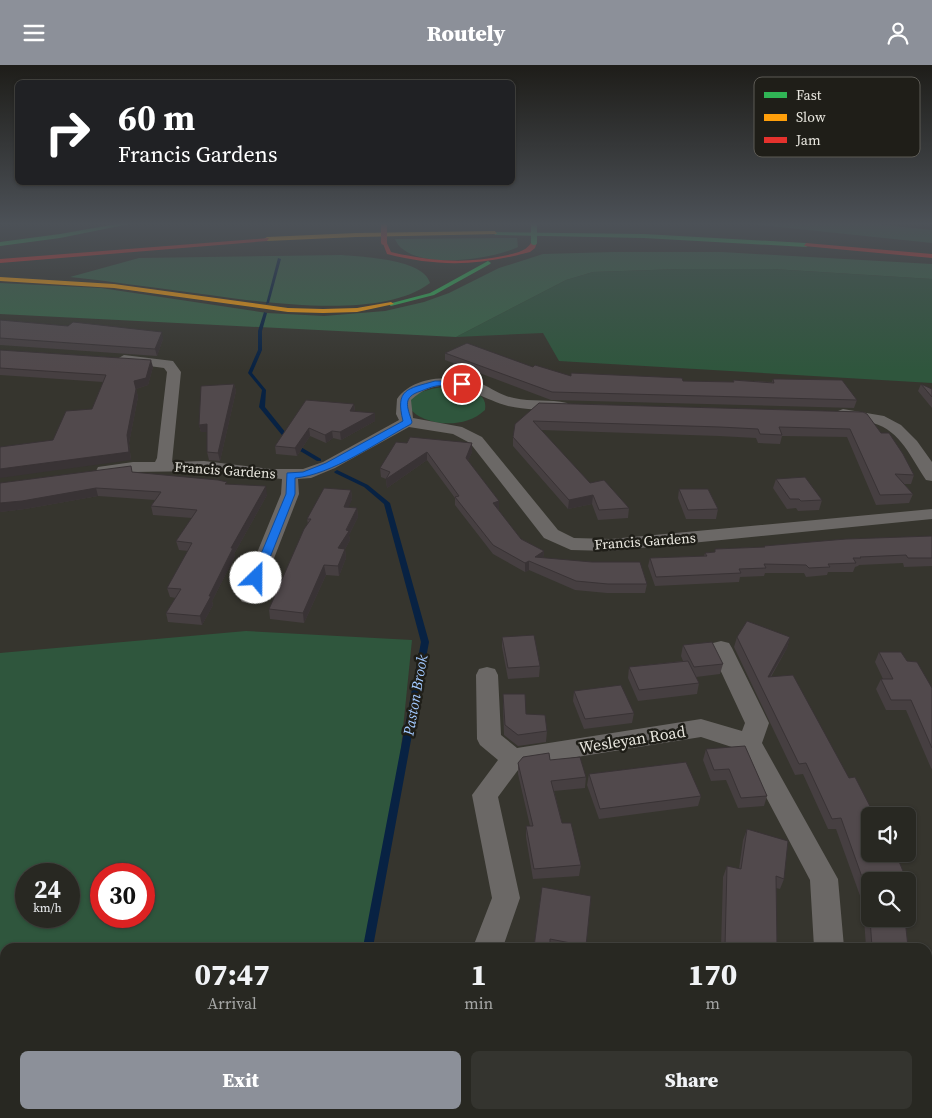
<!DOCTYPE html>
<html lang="en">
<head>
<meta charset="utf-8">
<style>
  body { margin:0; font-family:"Source Serif 4",serif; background:#34342f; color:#f1f3f6; height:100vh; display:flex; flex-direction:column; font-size:19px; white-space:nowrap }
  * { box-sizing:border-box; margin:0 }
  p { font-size:16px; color:#a5a6a5 }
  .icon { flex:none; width:28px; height:28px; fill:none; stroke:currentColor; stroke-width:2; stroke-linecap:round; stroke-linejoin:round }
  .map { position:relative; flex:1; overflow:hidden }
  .details { position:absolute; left:0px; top:878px; width:932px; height:176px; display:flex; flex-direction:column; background:#282822; border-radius:15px 15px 0 0; box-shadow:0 1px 4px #0004,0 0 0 1px #444440 }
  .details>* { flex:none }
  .guide { position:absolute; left:15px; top:15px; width:500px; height:105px; border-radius:8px; box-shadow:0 1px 4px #0004,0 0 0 1px #444440; background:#202124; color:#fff; overflow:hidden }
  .controls { position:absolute; left:861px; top:742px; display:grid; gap:10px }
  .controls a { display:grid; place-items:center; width:55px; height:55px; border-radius:8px; background:#282822; box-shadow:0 1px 4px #0004,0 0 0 1px #444440; font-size:25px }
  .speed { position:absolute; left:15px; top:798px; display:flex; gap:10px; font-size:25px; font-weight:700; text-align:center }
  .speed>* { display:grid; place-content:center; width:65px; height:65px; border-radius:50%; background:#282822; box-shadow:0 1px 4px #0004,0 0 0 1px #444440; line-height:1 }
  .speed small { font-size:12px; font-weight:400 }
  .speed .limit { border:8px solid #d22; background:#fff; color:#111 }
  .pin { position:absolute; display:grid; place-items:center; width:42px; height:42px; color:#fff; margin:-21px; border:2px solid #fff; border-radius:50%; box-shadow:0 1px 5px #0007 }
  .me { position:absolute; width:55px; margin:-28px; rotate:23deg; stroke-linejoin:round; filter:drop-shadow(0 0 4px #0008) }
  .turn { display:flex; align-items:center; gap:18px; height:105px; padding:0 20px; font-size:22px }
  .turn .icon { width:65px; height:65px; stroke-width:2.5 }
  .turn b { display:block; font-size:35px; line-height:42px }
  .eta { display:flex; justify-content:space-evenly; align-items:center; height:85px; text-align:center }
  .eta b { font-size:30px; font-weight:800; line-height:35px }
  .action { display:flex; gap:10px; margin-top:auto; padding:10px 20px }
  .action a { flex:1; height:58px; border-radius:8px; background:#8c9099; color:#fff; font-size:20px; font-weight:800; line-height:58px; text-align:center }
  .action a+a { background:#34342f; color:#f1f3f6 }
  header { display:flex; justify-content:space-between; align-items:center; height:65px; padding:0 20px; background:#8c9099; color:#fff; font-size:22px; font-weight:800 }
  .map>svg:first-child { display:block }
</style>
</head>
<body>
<header><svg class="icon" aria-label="menu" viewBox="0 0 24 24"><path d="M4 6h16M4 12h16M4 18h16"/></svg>Routely<svg class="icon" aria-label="person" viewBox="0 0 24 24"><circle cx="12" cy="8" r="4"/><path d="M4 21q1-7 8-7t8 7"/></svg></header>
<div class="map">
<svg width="932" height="1053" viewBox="0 0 932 1053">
  <rect width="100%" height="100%" fill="#36352e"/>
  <!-- green -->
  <g fill="#2f563d" fill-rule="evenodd">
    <path d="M680,204H773L932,214V318L559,296L543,268L456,272L566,215L593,207Z"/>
    <path d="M442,322C457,322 489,323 485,345C447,381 363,334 442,322Z"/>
    <path d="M246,566L412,575L393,762L371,882H5V1049H341V1053H0V588ZM26,809H69V851H26ZM101,809H144V851H101Z"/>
  </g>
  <!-- forest -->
  <g fill="#386547">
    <path d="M740,158H867L932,165V178Z"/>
    <path d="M517,173L518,182C492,195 408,207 395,174Z"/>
    <path d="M613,187H722L932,199V214L773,204H680L593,207L566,215L456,272L0,249V218L101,223L267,248L324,251L385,246L424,237L449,228L499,203L543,189Z"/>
    <path d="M342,190C363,192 424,194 430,218C378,258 249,235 187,227C148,222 109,216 70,212L139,193Z"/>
  </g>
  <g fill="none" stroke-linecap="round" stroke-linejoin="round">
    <!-- stream -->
    <g fill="#082243" fill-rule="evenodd">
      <path d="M278,193L281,194L269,238L266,239Z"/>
      <path d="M264,247L267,248L262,266V285L252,308L266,325L265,342L294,378L321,394V396H317L290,380L259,342L262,325L248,308L258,285V266Z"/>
      <path d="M337,405L368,420L390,438L429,577L373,882H363L421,577L384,439L364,422L335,408L334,407Z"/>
      <path d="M332,1049H344L343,1053H331Z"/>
    </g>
    <!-- street -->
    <g fill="#6b6866" fill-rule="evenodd">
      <path d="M124,290L173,296L181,307L172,397L204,396L271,404H303L323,397L399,355L396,349L397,334C414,309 456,310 482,319C493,324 502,331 514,333C531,337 550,334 567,338L569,341L567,344L562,345C544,345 526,345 508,341C475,332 445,304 411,335L413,353L462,362L482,372L558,465L574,473L611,474L932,444V454L611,486L571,485L544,473L470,378L453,369L409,362L335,403L311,413L298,414L299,429L259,532L256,537L249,538L242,537L239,532L281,429L282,414L204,406L133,407L104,411L98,410L96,406L98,402L133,397H155L157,393L167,307L164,303L119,297L117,294Z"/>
      <path d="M843,344L884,351L901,360L917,376L932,397V416L926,415C911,393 901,366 873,358C862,354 849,355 838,352L835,349L838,346Z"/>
      <path d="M721,576L729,578L732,583L769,658L762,678L838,814L844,882H814L810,815L741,685L701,672L521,701L498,732L520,833L503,882H473L492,833L472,730L498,695L480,680L477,674L476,610L479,604L487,602L495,604L498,610L501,670L517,683L701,654L742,666L745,658L710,583L713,578Z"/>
      <rect x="451" y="1049" width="34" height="4"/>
      <path d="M858,1049H893L894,1053H859Z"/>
    </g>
    <!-- fast -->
    <g fill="#30b455" fill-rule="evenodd">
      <path d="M122,158H134L60,173L0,181V177L60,169Z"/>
      <path d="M493,167L644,169L806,178L809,180L806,182L644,173L495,170Z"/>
      <path d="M488,196L491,198L490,199L434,230L391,241L388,239L430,228Z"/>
    </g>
    <!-- slow -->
    <g fill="#ff9f0a" fill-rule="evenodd">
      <path d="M495,166L497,169L356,172L267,176L264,174L267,172L356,168Z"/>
      <path d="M0,212L114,219L288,243L323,244L357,243L391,237L394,239L357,247L323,248L288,247L114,223L0,216Z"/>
    </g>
    <!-- jam -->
    <g fill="#e5322d" fill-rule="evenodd">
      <path d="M269,173L267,176L0,198V194Z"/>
      <path d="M382,176H386L391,187C429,196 465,199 503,191C515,188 527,187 532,176L537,177L535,183L530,187C478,201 439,202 387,189Z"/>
      <path d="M806,178L932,189V193L804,181Z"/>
    </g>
    <!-- fast-bridge -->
    <path stroke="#30b455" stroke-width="6" d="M534,158V177"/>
    <!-- jam-bridge -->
    <path stroke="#e5322d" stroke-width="6" d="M384,158V177"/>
  </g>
  <!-- wall -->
  <g fill="#463f41">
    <path d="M0,255L163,274L157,291L0,280Z"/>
    <path d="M0,285L153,302L148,320L136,324L138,332L129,378L131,395L53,375L92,344L103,317L0,310Z"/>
    <path d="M445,288L533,302L571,311L683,316L733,317V315L772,317L773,314L857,335L854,343L551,335L445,295Z"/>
    <path d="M234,319L236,326L220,396L209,395L207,387V367H201L199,360Z"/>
    <path d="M921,319L932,332V343L918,326Z"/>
    <path d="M539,338L863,347L914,410L911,419H904L913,429L909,438L876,440L847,372L782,371L780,379L758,378L756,373L719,371L541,365L590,418L629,443L628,453L598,455L592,439L568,444L513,381V372Z"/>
    <path d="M354,339L355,346L375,356L341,375L333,373L326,378L310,371L297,391L276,389L275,381Z"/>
    <path d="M407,378L472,387L468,396L499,436V444L498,445L521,474L544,486L543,493L647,519L645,528H607L575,525L529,505L525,507L493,489L455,440V433L427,395L387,423L386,414L381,412L380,403Z"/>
    <path d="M132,407L227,419L267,430L234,489L235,491L212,536L213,540L202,560L168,557L166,548L176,533L170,532L167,523L188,486L179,485L176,476L192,453L153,450L151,441L155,435L98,431L25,444L0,447V418Z"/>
    <path d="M776,414L822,435L819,445L798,446L796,443L787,444L773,423Z"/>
    <path d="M679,424L718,444L716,454H686L678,433Z"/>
    <path d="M351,425L352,434L348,442L357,443L358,452L349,470L350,475L345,484L346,493L339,511L326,510L304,558L270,554L269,544L308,459L307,454Z"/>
    <path d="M932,471V501L904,502L903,498L859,500L858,501L855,502L853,507H828L827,510L806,512L804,508H765L764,511L740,512L739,517L655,521L648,501L650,493L704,491L705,488L715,487V484L764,482V481Z"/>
    <path d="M502,572L540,601L539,612L508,614L502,582Z"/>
    <path d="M737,572H790L787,583L771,612L793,610L870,816L908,882H866L863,839L836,764H828L803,709L795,710L734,582Z"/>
    <path d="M683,580L723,599L720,609L696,612L699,618L697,629L638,636L628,613L629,602L683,596L681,591Z"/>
    <path d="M879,587L907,596L932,623V704L931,703L906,645H886L876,624L881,614H883L875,597Z"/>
    <path d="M574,626L634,648L632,658L584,664L573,636Z"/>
    <path d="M503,629L526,649L547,666L546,677L518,681L504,670L503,639Z"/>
    <path d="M706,684L767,731L764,741L738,743L726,715L711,716L703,695Z"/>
    <path d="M550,695L586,712L585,723L554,726L562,758L581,800L579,811L533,814L526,772V761H530L518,709V698Z"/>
    <path d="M589,709L701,731L698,741L599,754L587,720Z"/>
    <path d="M747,764L784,814L780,824L776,823L777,882H721L723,812L727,801L739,804L743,775Z"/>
    <path d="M542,822L586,881V882H534Z"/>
    <path d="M932,973V1053H915L913,1049H928Z"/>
    <path d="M607,1049H709L716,1053H607Z"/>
    <path d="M787,1049H837L838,1053H788Z"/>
  </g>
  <!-- shaded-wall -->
  <g fill="#393335">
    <path d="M0,158H14L0,160Z"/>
    <path d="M162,267L163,274L157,291L155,284Z"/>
    <path d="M151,295L153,302L148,320L136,324L138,332L129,378L131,395L0,413V404L127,370L134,316Z"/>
    <path d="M234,319L236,326L220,396L218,388Z"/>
    <path d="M354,339L355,347L350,346Z"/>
    <path d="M375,348V356L341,375L340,367Z"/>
    <path d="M207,359L209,367H201L199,360Z"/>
    <path d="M309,363L310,371L297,391L295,383Z"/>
    <path d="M332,366L333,373L326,378L325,370Z"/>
    <path d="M472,378V387L466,401V393Z"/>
    <path d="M427,387V395L387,423L386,414Z"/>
    <path d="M266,421L267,430L234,489L235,491L212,536L213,540L202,560L200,551L231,483Z"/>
    <path d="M96,423L98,431L25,444L0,447V438Z"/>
    <path d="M351,425L352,434L345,451L344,442Z"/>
    <path d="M593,430L592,439L568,444L569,435Z"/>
    <path d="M499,436V444L492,446L493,438Z"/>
    <path d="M357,443L358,452L349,470L350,475L345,484L346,493L339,511L338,501V483Z"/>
    <path d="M544,486L543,495L535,492Z"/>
    <path d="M529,496V505L525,507V498Z"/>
    <path d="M324,500L326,510L304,558L303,548Z"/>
    <path d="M790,572L787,583L764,622L768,612Z"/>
  </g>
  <!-- building -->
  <g fill="#51494c" stroke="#393335">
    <path d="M0,255L68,261L73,257L162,267L155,284L0,273Z"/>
    <path d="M467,278L533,302L535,300L571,311V308L593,309L682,313L683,316L734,317L733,315L774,318L773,314H780L842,315L857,335L552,327L445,288Z"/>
    <path d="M0,285L151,295L146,313L134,316L136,324L127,370L129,387L0,404V382L53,375L66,346L92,344L106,310L0,303Z"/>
    <path d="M234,319L218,388L207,387V359L199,360L201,321Z"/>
    <path d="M921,319L932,324V332Z"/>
    <path d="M306,335L354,339L350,346L375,348L340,367L332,366L325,370L309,363L295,383L275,381Z"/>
    <path d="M539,338L863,347L867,349L881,368H889L903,389L914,410L895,409L913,429L880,430L850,364L779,362L782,370L760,369L758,364L720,362L533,356L590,418L604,415L629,443L599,445L593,430L569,435L513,372L515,359Z"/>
    <path d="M410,372L472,378L466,393L499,436L493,438L521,474L544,486L535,492L592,497H640L647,519H608L576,516L529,496L525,498L493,480L455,432L459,431L427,387L386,414L390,407L380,403L396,377L407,378Z"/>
    <path d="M131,401L132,407L218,415L227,417L225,419L266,421L231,483H233L209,531H211L200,551L166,548L181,524L167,523L192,478L176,476L197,445L151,441L161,427L96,423L22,436L0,438V418Z"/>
    <path d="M805,412L822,435L801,436L799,434H790L776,414Z"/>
    <path d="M324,423L351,425L344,442L357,443L346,465L349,466L338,483L345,484L338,501L324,500L303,548L269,544L304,464L311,454H307Z"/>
    <path d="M679,424H708L718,444L688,445Z"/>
    <path d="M932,471V493H908L906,490L860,492L861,493H853L856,498L828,499L830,502L809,503L806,500L764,499L766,503L739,504L741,508L656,512L650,493L707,491L705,488L715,487V484L765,482L764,481L846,474Z"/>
    <path d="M747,556L790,572L768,612L793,610L849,713L855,712L875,751H870V789H896L907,816H870V854L868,829L841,753L832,754L806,698L799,699L737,572Z"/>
    <path d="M534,570L540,601L508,603L502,572Z"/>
    <path d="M712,577L723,599L694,602L683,580Z"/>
    <path d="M879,587H901L907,596L917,597L932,623V683L911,635H891L881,614H893Z"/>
    <path d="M688,596L699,618L639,625L629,602Z"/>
    <path d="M621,620L634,648L585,654L574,626Z"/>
    <path d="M503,629H525L526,649L545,650L547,666L518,670L505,660Z"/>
    <path d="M745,681L767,731L741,733L729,704L714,705L706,684Z"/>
    <path d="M549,688L550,695L580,692L586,712L551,716L562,758H571L581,800L534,804L526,761H533L518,698L523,692Z"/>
    <path d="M686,697L701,731L600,744L589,709Z"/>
    <path d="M747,764L788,776L784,814L776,811L777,882H725L727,801L741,804Z"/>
    <path d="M908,818L910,826H908Z"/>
    <path d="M542,822L591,831L586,881L550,874V882H534Z"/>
    <path d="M870,854H905L908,882H872Z"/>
    <path d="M928,973H932V1049H924H928Z"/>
    <rect x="506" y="1049" width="44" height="4"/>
    <path d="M610,1049H709L716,1053H610Z"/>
    <path d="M795,1049H837L838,1053H796Z"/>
  </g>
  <!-- sky -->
  <linearGradient id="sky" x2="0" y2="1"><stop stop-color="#1e1d19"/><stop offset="0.52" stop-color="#4c5157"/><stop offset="1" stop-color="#4c5157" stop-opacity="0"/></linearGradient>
  <rect width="932" height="305" fill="url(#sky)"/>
  <!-- route -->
  <path fill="#1a73e8" stroke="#114b97" d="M435,316H462L467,319C459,325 446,319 436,321C431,322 426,324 421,326C402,332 407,341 412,357L411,359C378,377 331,410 295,413V429L262,513L256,517L252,516L251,513L286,429L287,408L303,407L326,398L403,356C395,324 407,324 435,316Z"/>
  <g text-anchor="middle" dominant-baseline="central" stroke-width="5" stroke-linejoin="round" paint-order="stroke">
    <!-- street labels -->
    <g font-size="14" fill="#e9e7df" stroke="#1f1e18">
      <text transform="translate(225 405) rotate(4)">Francis Gardens</text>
      <text transform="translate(645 476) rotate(-4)">Francis Gardens</text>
    </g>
    <!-- water labels -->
    <g font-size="15" font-style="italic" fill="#a2c9ff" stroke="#1f1e18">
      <text transform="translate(415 630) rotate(-80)">Paston Brook</text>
    </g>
    <!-- near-street labels -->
    <g font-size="16" fill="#e9e7df" stroke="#1f1e18">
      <text transform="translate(632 674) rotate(-9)">Wesleyan Road</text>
    </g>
  </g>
  <!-- legend -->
  <rect x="754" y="12" width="166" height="80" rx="8" fill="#1f1e18" stroke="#5c5a54" stroke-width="1"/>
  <rect x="764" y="27" width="23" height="6" fill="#30b455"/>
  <rect x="764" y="49" width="23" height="7" fill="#ff9f0a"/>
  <rect x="764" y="72" width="23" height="6" fill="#e5322d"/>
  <g font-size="14" fill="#e9e7df">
    <text x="796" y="35">Fast</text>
    <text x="796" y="57">Slow</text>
    <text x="796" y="80">Jam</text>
  </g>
</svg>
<div class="controls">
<a><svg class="icon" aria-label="sound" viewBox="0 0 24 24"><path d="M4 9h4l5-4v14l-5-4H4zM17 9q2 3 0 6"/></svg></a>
<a><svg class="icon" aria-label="search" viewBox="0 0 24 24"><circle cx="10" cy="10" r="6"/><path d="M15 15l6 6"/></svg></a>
</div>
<div class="speed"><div>24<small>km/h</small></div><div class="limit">30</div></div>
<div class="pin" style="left:462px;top:319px;background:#d93025"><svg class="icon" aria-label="arrive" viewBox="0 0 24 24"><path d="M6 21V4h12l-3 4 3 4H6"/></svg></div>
<svg class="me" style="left:256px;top:513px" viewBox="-20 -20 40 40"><circle r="19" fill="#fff"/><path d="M0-13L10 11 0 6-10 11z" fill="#1a73e8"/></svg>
<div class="guide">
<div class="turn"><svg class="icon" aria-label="right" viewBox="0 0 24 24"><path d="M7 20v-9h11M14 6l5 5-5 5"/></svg><div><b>60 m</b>Francis Gardens</div></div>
</div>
<section class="details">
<div class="eta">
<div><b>07:47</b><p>Arrival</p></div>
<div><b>1</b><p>min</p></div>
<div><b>170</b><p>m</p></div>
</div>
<div class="action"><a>Exit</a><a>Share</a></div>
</section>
</div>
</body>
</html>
